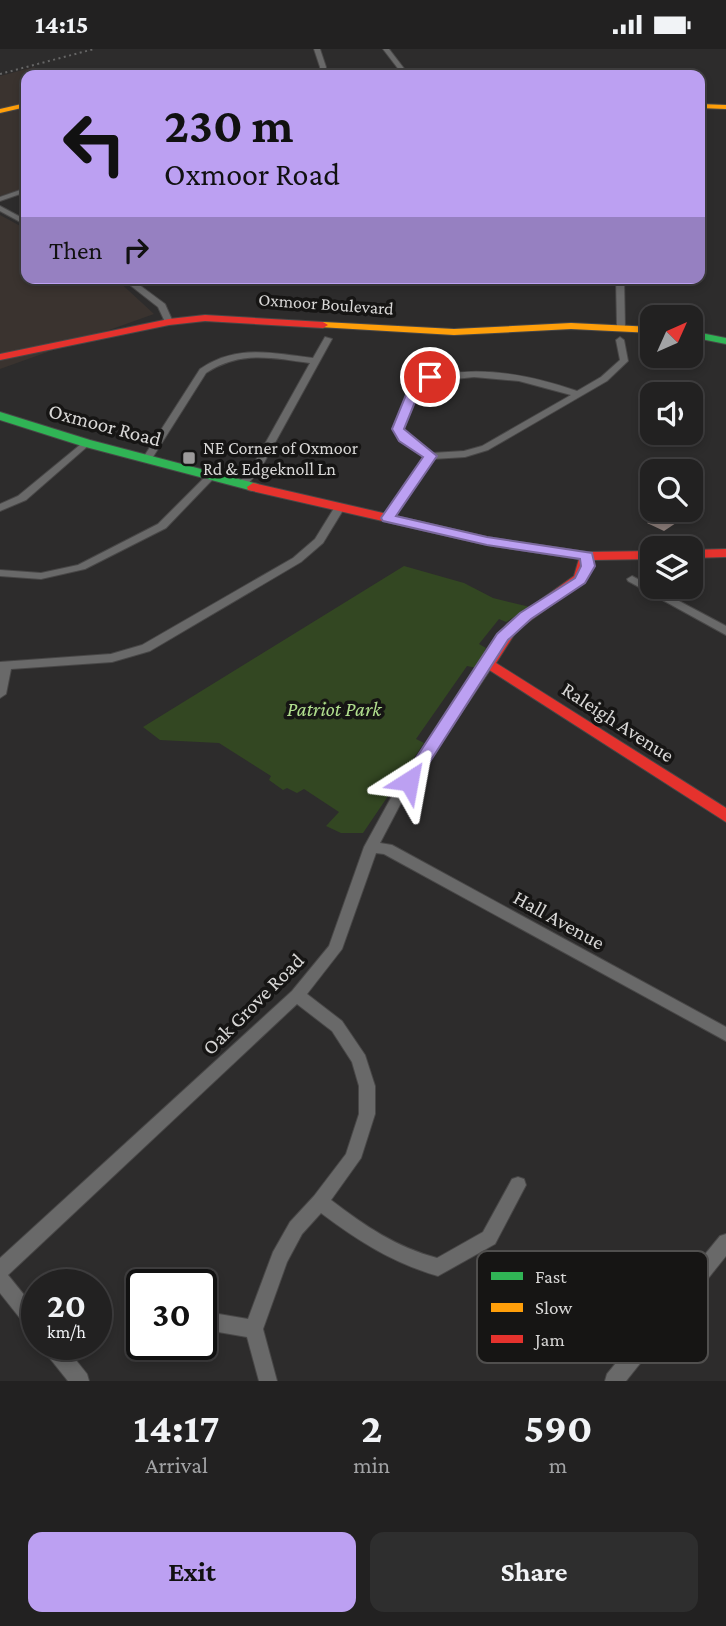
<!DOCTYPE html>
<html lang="en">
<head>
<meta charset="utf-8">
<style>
  body { margin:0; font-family:"Crimson Pro",serif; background:#2e2e2e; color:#f1f3f6; height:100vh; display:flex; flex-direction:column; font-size:26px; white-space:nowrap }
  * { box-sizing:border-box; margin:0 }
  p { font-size:23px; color:#a2a3a5 }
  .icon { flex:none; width:38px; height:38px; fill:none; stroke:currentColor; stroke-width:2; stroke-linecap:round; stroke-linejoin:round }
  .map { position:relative; height:1332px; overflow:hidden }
  .details { display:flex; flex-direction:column; background:#222121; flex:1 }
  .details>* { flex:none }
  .hud { position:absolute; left:21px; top:21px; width:684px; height:214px; border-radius:14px; box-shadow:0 4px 10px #0003,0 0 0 2px #3f3e3f; background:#bca0f2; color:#111; overflow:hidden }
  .needle { width:46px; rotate:45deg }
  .tools { position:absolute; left:640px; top:256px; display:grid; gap:14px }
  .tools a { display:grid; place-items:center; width:63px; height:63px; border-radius:14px; background:#222121; box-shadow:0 4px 10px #0003,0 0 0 2px #3f3e3f; font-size:35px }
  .speed { position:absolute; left:21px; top:1220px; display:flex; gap:14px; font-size:35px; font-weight:700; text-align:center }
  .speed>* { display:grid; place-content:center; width:91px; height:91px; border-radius:50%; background:#222121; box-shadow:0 4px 10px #0003,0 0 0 2px #3f3e3f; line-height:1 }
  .speed small { font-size:18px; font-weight:400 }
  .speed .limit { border:4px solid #111; border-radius:10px; background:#fff; color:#111 }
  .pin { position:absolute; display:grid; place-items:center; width:60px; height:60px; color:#fff; margin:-30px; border:4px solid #fff; border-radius:50%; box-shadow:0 2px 7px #0007 }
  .me { position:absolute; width:77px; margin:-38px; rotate:34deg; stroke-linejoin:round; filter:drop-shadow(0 0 5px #0008) }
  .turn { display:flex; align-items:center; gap:24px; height:147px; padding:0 28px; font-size:32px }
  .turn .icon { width:91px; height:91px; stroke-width:2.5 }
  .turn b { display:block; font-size:49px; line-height:60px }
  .then { display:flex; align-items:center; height:66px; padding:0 28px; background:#0003; gap:14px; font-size:26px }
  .eta { display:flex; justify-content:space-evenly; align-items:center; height:119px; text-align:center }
  .eta b { font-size:42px; font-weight:700; line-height:49px }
  .action { display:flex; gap:14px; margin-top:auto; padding:14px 28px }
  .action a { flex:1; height:80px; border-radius:14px; background:#bca0f2; color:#111; font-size:28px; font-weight:700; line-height:80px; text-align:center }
  .action a+a { background:#2e2e2e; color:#f1f3f6 }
  .status { display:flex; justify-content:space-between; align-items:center; height:49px; padding:0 35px; background:#222121; direction:ltr }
  .status svg { height:19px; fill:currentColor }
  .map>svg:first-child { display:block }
</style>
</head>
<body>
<div class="status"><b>14:15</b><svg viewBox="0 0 49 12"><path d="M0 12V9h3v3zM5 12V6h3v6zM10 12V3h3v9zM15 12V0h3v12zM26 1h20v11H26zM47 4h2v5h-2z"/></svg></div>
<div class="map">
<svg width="726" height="1332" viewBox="0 0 726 1332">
  <rect width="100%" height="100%" fill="#2d2c2c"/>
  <!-- built -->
  <g fill="#3a332f">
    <path d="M34,18L47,26H26V139L0,147V27Z"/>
    <path d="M0,166L26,180V229H115L154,265L0,320Z"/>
  </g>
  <!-- green -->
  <path fill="#334722" d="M404,517L464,534L493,549L530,558L506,573L499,570L479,595L486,599L477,619L467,617L416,690L424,694L363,784H341L326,777L339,763L304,740L297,744L287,739L283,741L269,731L271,727L219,694L160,691L143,678Z"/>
  <!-- building -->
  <path fill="#8a7c78" d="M661,464L679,472L664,482L647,474Z"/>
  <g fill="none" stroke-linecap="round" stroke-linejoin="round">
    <defs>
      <g id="street">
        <path d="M314,0H320L326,18L325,26H319L320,18Z"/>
        <path d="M383,0H389L409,26H403Z"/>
        <path d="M26,139V143L0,152V148Z"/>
        <path d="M0,157L26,171V176L0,162Z"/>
        <path d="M121,229H130L165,255L173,273L172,275H166L158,258Z"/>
        <path d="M616,229H624L625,279L621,282L617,279Z"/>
        <path d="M325,288L332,290L260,421L246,437H238L237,435L251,420L310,314C272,309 241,301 206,324L151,411L148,412L143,409L200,320C237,295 271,304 313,309Z"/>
        <path d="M620,288L624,291L628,312L607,332L488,401L465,408L433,410L392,471H384L383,469L425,408L401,391L393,380L413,334C466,313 525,324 577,342L601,328L620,311L616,291ZM474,328L519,332L571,346L482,397L464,402L432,404L407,387L403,380L420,338L435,332Z"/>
        <path d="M86,391L89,392V396L26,451L0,462V455L18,447Z"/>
        <path d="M211,424L216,427L214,429L166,479L85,520L41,530L0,527V521L41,524L78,516L158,475L208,425Z"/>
        <path d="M340,455L345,458L323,494L301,513L150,602L112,613L11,620L6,645L0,649V613L111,605L142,596L293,509L315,490L336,456Z"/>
        <path d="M632,527L726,577V586L628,532L627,530Z"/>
        <path d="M488,611L494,615L402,752L380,794L392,796L726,978V992L384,805L376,804L342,900L307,945L342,972L365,1006L375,1037V1065L361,1109L331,1151C365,1177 396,1198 437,1209L483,1183L512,1130L518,1128L524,1130L526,1136L495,1195L438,1227C393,1214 358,1192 321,1164L302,1185L287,1213L263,1280L277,1332H259L247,1288L201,1280V1262L248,1270L273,1203L290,1173L314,1147L346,1105L359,1065V1037L352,1013L332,982L297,955L8,1226L37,1262V1286L31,1283L0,1244V1209L292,942L329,897L364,798L392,747L484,612Z"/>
        <path d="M726,1185V1207L626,1332H605L607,1325L720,1187Z"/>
        <path d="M42,1295H63L87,1325L89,1332H68L44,1302Z"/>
      </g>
      <g id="fast">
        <path d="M691,282L726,289V295L691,288Z"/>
        <path d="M0,363L90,391L258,435L259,438L253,442L82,397L0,371Z"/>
      </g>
      <g id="slow">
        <path d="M26,54V58L0,64V60Z"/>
        <path d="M700,55L726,56V60L700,59Z"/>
        <path d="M323,273L454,280L571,274L653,278V284L571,280L454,286L319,278V274Z"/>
      </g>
      <g id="jam">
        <path d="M205,266L323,273L328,276L323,279L205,272L169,276L0,311V305L169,270Z"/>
        <path d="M253,434L487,488L587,503L653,502V510L593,511L585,532L517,581L496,614L726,759V773L480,615L507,575L574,527L579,510L487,496L248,441L247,438Z"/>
        <path d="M726,500V508L691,509V501Z"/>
      </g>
    </defs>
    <!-- street casing -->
    <use href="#street" stroke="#484747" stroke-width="2"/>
    <!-- fast casing -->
    <use href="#fast" stroke="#484747" stroke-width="2"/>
    <!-- slow casing -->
    <use href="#slow" stroke="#484747" stroke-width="2"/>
    <!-- jam casing -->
    <use href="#jam" stroke="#484747" stroke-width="2"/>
    <!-- street -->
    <use href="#street" fill="#696969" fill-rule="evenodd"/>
    <!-- fast -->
    <use href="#fast" fill="#30b455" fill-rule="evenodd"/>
    <!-- slow -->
    <use href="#slow" fill="#ff9f0a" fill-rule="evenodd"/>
    <!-- jam -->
    <use href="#jam" fill="#e5322d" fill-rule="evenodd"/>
    <!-- rail -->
    <path stroke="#666" stroke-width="2" stroke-dasharray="2 3.5" stroke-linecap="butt" d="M0,25L94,0"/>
  </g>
  <!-- route -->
  <path fill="#bca0f2" stroke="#7a689d" stroke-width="2" d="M426,325L436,328L421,338L404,380L437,407L396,467L487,488L592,504L595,517L585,534L531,570L508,591L415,736L409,738L401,732L497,585L520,564L575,529L581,517L580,510L487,496L383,472L381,469L423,408L399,392L392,380L410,336Z"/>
  <!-- markers -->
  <rect fill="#9c9a9a" stroke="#161514" stroke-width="2.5" x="182" y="402" width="14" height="14" rx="3.5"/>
  <g text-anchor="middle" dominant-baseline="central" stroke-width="7" stroke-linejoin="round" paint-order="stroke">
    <!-- far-street labels -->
    <g font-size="18" fill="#d7d6d5" stroke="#161514">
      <text transform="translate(326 255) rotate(4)">Oxmoor Boulevard</text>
    </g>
    <!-- far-poi labels -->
    <g font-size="18" fill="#d7d6d5" stroke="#161514" text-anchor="start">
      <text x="203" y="399">NE Corner of Oxmoor<tspan x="203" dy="21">Rd &amp; Edgeknoll Ln</tspan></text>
    </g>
    <!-- street labels -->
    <g font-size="21" fill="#d7d6d5" stroke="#161514">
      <text transform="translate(105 376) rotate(15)">Oxmoor Road</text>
      <text transform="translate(618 673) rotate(33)">Raleigh Avenue</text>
      <text transform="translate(559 871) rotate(29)">Hall Avenue</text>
      <text transform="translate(253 955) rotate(-45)">Oak Grove Road</text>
    </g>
    <!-- park labels -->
    <g font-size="21" font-style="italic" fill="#b1df8e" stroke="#161514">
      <text x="334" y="660">Patriot Park</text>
    </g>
  </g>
  <!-- legend -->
  <rect x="477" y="1202" width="231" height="112" rx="10" fill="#161514" stroke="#504f4e" stroke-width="2"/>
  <rect x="491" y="1223" width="32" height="8" fill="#30b455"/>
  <rect x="491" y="1254" width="32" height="9" fill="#ff9f0a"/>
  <rect x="491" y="1286" width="32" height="8" fill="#e5322d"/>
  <g font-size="19" fill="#d7d6d5">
    <text x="535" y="1234">Fast</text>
    <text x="535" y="1265">Slow</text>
    <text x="535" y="1297">Jam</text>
  </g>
</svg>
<div class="tools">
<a><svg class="needle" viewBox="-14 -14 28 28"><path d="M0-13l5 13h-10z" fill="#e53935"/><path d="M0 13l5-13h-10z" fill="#a2a3a5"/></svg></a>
<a><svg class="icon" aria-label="sound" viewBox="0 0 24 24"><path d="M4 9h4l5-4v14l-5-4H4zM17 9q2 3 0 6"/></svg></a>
<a><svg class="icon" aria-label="search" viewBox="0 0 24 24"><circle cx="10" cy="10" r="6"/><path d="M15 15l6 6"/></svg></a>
<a><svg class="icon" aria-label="layers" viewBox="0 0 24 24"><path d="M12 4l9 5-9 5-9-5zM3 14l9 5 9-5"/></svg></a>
</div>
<div class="speed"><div>20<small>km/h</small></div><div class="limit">30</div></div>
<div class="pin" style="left:430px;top:328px;background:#d93025"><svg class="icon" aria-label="arrive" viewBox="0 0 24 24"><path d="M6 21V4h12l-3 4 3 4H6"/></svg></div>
<svg class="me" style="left:409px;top:732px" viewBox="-20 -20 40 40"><path d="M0-17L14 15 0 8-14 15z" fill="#bca0f2" stroke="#fff" stroke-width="4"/></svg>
<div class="hud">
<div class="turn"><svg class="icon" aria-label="left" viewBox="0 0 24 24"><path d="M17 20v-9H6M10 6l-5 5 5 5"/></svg><div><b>230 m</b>Oxmoor Road</div></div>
<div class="then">Then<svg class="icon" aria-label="right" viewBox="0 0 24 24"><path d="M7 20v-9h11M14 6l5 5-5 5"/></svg></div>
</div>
</div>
<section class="details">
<div class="eta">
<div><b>14:17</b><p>Arrival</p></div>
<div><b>2</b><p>min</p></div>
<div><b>590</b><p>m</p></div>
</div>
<div class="action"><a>Exit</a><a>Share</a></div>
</section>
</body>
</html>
